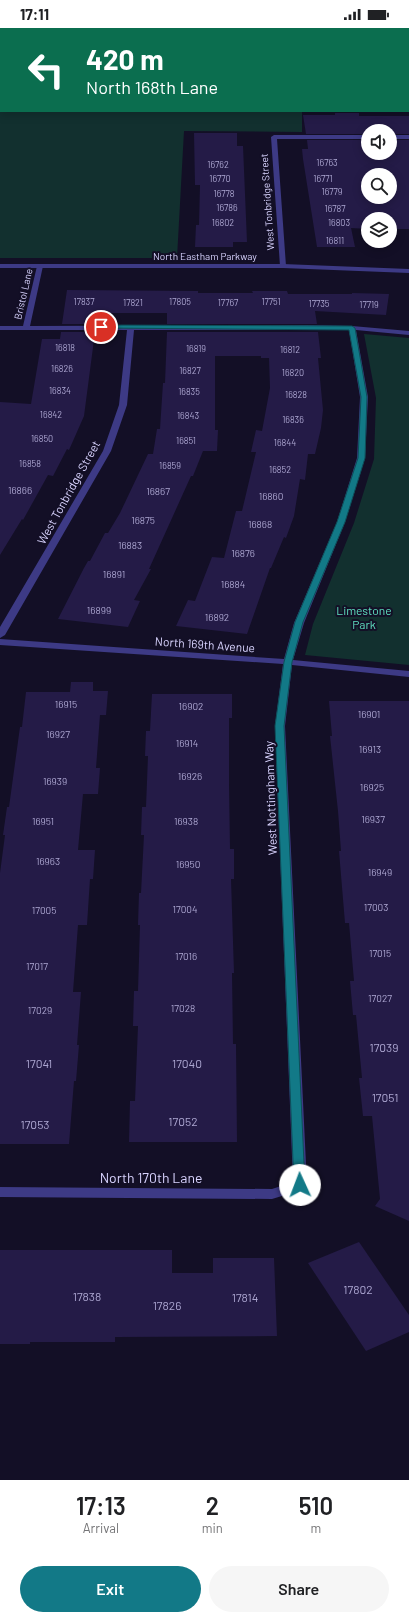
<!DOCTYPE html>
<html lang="en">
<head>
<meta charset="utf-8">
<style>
  body { margin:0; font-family:Barlow,sans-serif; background:#f6f6f6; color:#202124; height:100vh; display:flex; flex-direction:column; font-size:15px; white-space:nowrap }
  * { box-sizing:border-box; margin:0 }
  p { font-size:13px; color:#757577 }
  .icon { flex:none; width:22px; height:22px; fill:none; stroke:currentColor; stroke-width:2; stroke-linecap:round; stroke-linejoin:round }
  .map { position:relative; height:1452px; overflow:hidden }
  .sheet { display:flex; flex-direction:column; background:#fff; flex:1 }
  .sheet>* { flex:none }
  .top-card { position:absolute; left:0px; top:0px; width:409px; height:84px; box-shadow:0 2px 10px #0003; background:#0b6e4f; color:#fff; overflow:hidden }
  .buttons { position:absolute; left:361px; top:96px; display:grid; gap:8px }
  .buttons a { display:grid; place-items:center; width:36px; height:36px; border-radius:50%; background:#fff; box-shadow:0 2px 10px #0003; font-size:20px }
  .pin { position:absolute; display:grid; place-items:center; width:34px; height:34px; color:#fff; margin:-17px; border:2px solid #fff; border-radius:50%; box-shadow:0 1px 4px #0007 }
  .me { position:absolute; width:44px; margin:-22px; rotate:358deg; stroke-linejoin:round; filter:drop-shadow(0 0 3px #0008) }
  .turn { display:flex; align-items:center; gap:14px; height:84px; padding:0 20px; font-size:18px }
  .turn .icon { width:52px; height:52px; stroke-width:2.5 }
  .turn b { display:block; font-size:28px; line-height:34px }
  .eta { display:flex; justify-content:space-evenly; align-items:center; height:68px; text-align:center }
  .eta b { font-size:24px; font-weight:600; line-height:28px }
  .button { display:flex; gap:8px; margin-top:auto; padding:8px 20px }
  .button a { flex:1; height:46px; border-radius:24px; background:#127987; color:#fff; font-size:16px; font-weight:600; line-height:46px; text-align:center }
  .button a+a { background:#f6f6f6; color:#202124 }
  .status { display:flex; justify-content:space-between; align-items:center; height:28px; padding:0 20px; background:#fff; direction:ltr }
  .status svg { height:11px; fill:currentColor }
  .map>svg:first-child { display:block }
</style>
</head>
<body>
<div class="status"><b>17:11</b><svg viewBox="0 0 49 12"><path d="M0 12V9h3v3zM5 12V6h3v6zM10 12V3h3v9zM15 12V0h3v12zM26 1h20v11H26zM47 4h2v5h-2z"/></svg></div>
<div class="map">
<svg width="409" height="1452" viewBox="0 0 409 1452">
  <rect width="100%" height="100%" fill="#130f26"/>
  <!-- green -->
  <g fill="#12302f">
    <path d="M0,73L1,83H302V104L184,103L177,230H0Z"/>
    <path d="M364,306L409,310V637L305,627L313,596L354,495L374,431L376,370Z"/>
  </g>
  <!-- building -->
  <g fill="#241b47" fill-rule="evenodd">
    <path d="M335,85H359V88H409V106H390V103H368V106H306L303,87H335Z"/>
    <path d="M194,105H237V118H243L247,214H233V219H195L196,197H199L200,157H195Z"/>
    <path d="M307,112H368V125H390V112H409V201H390V191H368V201L351,200L355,219H317L303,131L302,121H308ZM368,147H390V169H368Z"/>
    <path d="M67,262L198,263V265H253L252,263H287L288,266H352V265L389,266L386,287L315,283L317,296H167V285H97L96,296H62Z"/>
    <path d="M61,304H95L84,388L69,422L67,421L53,448L48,447L23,492L22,491L0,527V374L31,376L42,311H60Z"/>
    <path d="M167,304H318L321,330H318L323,382L321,400L315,426H308L305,452L300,451L294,488L286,510L284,509L271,540H270L247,606L176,598L188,572L195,573L212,529L224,530L236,483H242L256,424H251L256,402L262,403L270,360L269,330H261V328H215V402H218L217,423H203L193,448H191L149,541H151L134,572L140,573L128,599L58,591L84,540L88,533H90L105,505H108L120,485L148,426H153L157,401H160L163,355H165Z"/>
    <path d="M71,654H93V663H108L106,687H100L96,740H100L98,766H83L78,822H95L93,851H90L87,897H78L73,964H81L77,1017H79L76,1053H74L69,1116H0V845L5,807H3L7,779H9L20,699H22L26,664H70Z"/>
    <path d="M152,666H232V690H229V756L230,821H234V851H231L234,945H232L233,1016H236L237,1114H129L130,1073H135L138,998H133L134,963H138L140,897H138L139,865H141L144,807H141L142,779H146L148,728H145L146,703H150Z"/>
    <path d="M329,673H409V1193L375,1178L380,1171L372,1088H363L359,1050H362L356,987H353L350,953H354L349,895H345L339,823H341L338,783L330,708H332Z"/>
    <path d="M359,1214L409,1287V1304L366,1323L308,1235Z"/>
    <path d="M0,1222H172V1245H213V1230H274L277,1308L115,1309V1314H30V1316H0Z"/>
  </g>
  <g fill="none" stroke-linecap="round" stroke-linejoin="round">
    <!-- minor -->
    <g fill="#3d3a85" fill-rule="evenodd">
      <path d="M274,107H368V111H277L286,238L283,240L280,238L271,109Z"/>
      <rect x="390" y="107" width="19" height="4"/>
      <path d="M40,236L43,238L30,298L306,297L352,298L409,303V307L356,302L368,369L365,430L345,494L304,595L293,632L409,643V649L292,637L285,698L307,1157L305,1161L272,1171L0,1169V1159L272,1161L293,1154L275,698L283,636L0,617V611L284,631L294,595L337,494L357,430L360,369L349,302H134L127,377L111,423L5,607L0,610V599L103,423L119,377L127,302H0V298H23L37,238Z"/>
    </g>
    <!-- tertiary -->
    <path fill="#3d3a85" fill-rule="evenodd" d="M0,236H283L409,241V245L283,240H0Z"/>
    <!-- motorway -->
    <g fill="#ff4fa3" fill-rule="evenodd">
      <rect x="0" y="30" width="1" height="4"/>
      <rect x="408" y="30" width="1" height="4"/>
      <rect x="0" y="50" width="1" height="4"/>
      <rect x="408" y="51" width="1" height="4"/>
    </g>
  </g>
  <!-- route -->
  <path fill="#127987" stroke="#0c4f58" d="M101,297L352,298L355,300L367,369L365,430L345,494L303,594L292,634L284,698L305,1157L304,1160L300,1162L295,1160L294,1157L275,698L284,634L295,594L337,494L358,430L361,369L349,302L99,300L98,299Z"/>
  <g text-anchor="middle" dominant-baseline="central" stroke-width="4" stroke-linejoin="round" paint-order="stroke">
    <!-- far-number labels -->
    <g font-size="9" fill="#aca6d1">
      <text x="327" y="134">16763</text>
      <text x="218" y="136">16762</text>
      <text x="220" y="150">16770</text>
      <text x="323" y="150">16771</text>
      <text x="332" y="163">16779</text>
      <text x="224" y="165">16778</text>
      <text x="227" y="179">16786</text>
      <text x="335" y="180">16787</text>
      <text x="223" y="194">16802</text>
      <text x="339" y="194">16803</text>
      <text x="335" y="212">16811</text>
      <text x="84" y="273">17837</text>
      <text x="180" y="273">17805</text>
      <text x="271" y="273">17751</text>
      <text x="133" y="274">17821</text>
      <text x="228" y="274">17767</text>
      <text x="319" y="275">17735</text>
      <text x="369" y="276">17719</text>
      <text x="65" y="319">16818</text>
      <text x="196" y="320">16819</text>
      <text x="290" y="321">16812</text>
      <text x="62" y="340">16826</text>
      <text x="190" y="342">16827</text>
      <text x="293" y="344">16820</text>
      <text x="60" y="362">16834</text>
      <text x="189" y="363">16835</text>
      <text x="296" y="366">16828</text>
      <text x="51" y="386">16842</text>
      <text x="188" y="387">16843</text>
      <text x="293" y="391">16836</text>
      <text x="42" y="410">16850</text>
      <text x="186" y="412">16851</text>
      <text x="285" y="414">16844</text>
      <text x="30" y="435">16858</text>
      <text x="170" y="437">16859</text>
      <text x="280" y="441">16852</text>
    </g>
    <!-- far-street labels -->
    <g font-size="10" fill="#d9d4ff" stroke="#130f26">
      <text transform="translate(267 174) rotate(-94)">West Tonbridge Street</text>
      <text x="205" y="228">North Eastham Parkway</text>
      <text transform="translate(23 266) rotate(-77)">Bristol Lane</text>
    </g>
    <!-- number labels -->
    <g font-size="10" fill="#aca6d1">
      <text x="20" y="462">16866</text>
      <text x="158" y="463">16867</text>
      <text x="271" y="468">16860</text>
      <text x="143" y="492">16875</text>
      <text x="260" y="496">16868</text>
      <text x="130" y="517">16883</text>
      <text x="243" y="525">16876</text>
      <text x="114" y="546">16891</text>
      <text x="233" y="556">16884</text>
      <text x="99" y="582">16899</text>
      <text x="217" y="589">16892</text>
      <text x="66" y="676">16915</text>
      <text x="191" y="678">16902</text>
      <text x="369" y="686">16901</text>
      <text x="58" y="706">16927</text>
      <text x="187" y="715">16914</text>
      <text x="370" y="721">16913</text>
      <text x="190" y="748">16926</text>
      <text x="55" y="753">16939</text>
      <text x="372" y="759">16925</text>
      <text x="373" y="791">16937</text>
      <text x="43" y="793">16951</text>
      <text x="186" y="793">16938</text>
      <text x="48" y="833">16963</text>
      <text x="188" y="836">16950</text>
      <text x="380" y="844">16949</text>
      <text x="376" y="879">17003</text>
      <text x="185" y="881">17004</text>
      <text x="44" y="882">17005</text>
      <text x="380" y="925">17015</text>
      <text x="186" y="928">17016</text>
      <text x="37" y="938">17017</text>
      <text x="380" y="970">17027</text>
      <text x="183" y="980">17028</text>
      <text x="40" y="982">17029</text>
    </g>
    <!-- street labels -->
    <g font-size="12" fill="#d9d4ff" stroke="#130f26">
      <text transform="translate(68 464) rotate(-61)">West Tonbridge Street</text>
      <text transform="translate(205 616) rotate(4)">North 169th Avenue</text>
      <text transform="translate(270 770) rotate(-92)">West Nottingham Way</text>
    </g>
    <!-- park labels -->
    <g font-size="12" fill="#5fe0c0" stroke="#130f26">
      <text x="364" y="582">Limestone<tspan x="364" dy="14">Park</tspan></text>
    </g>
    <!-- near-number labels -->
    <g font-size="12" fill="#aca6d1">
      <text x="384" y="1019">17039</text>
      <text x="39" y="1035">17041</text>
      <text x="187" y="1035">17040</text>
      <text x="385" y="1069">17051</text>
      <text x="183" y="1093">17052</text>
      <text x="35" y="1096">17053</text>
      <text x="358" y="1261">17802</text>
      <text x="87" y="1268">17838</text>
      <text x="245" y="1269">17814</text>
      <text x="167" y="1277">17826</text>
    </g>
    <!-- near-street labels -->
    <g font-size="14" fill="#d9d4ff" stroke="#130f26">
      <text x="151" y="1149">North 170th Lane</text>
    </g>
  </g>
</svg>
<div class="buttons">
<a><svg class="icon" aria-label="sound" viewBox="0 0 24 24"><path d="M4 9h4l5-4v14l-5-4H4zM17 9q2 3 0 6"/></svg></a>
<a><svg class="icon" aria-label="search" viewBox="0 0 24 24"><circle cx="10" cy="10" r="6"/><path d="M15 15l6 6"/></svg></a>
<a><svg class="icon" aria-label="layers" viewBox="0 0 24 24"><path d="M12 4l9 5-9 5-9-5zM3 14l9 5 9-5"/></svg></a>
</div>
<div class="pin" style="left:101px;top:299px;background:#d93025"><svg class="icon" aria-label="arrive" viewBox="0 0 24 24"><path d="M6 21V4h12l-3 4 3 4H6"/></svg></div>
<svg class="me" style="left:300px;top:1157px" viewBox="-20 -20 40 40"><circle r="19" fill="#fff"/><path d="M0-13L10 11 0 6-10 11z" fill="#127987"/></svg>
<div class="top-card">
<div class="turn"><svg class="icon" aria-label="left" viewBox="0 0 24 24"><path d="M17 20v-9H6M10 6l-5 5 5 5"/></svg><div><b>420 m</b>North 168th Lane</div></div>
</div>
</div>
<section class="sheet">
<div class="eta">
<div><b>17:13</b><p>Arrival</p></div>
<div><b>2</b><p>min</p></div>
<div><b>510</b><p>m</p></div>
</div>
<div class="button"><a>Exit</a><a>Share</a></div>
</section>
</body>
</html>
